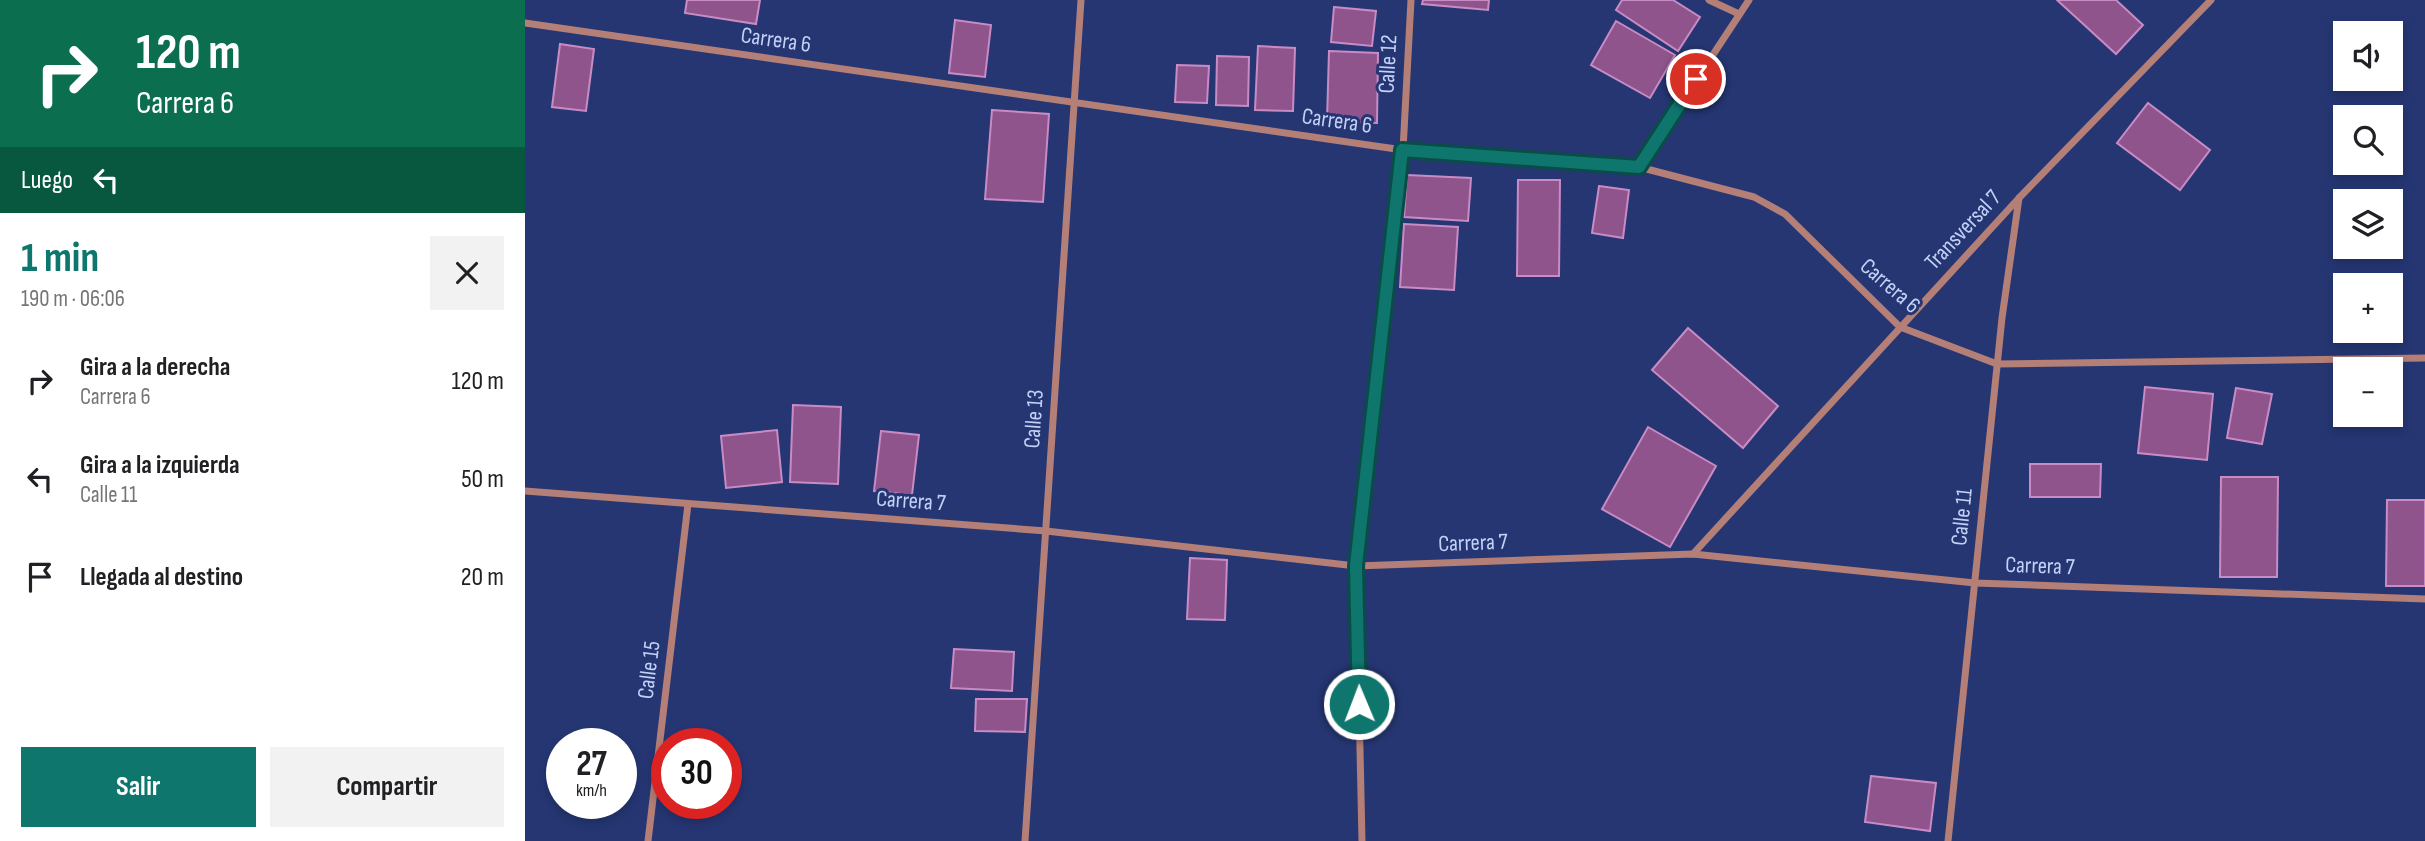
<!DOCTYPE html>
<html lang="es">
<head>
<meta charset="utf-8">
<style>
  body { margin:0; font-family:"Sofia Sans Condensed",sans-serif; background:#f2f2f2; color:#202124; height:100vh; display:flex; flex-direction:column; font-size:26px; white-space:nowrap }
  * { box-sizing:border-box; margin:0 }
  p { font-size:23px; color:#757577 }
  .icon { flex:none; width:38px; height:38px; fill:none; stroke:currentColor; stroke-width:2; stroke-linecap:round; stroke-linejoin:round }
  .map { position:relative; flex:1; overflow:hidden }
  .panel { display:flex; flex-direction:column; background:#fff; width:525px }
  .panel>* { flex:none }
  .hud { background:#0b6e4f; color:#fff; overflow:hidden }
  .buttons { position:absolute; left:1808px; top:21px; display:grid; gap:14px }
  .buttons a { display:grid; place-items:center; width:70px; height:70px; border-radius:0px; background:#fff; box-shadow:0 4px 10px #0003; font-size:35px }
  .speed { position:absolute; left:21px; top:728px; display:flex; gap:14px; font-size:35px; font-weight:700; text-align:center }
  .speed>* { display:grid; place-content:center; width:91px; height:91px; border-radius:50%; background:#fff; box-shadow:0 4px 10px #0003; line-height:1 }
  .speed small { font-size:18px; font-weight:400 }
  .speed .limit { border:10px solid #d22; background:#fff; color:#111 }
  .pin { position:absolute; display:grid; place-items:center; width:60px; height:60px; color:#fff; margin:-30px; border:4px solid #fff; border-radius:50%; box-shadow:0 2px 7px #0007 }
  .me { position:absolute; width:77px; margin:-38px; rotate:359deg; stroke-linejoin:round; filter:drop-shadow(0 0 5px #0008) }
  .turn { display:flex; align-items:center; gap:24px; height:147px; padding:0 21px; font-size:32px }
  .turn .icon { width:91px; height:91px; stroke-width:2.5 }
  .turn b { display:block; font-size:49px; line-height:60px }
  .then { display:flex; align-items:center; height:66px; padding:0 21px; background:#0003; gap:14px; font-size:26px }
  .round { display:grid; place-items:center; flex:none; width:74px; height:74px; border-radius:0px; background:#f2f2f2 }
  .summary { display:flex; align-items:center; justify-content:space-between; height:119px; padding:0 21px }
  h1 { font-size:42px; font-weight:700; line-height:52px; color:#0f766e }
  .cta { display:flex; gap:14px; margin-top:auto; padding:14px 21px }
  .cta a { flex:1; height:80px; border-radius:0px; background:#0f766e; color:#fff; font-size:28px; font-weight:700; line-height:80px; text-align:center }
  .cta a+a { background:#f2f2f2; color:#202124 }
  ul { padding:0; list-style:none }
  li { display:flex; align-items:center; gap:21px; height:98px; padding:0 21px }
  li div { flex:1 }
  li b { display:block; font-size:26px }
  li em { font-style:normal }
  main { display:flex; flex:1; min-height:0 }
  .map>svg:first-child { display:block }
</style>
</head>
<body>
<main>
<section class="panel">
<div class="hud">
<div class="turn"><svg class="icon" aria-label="right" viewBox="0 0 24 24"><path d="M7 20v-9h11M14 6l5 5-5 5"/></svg><div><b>120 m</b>Carrera 6</div></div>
<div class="then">Luego<svg class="icon" aria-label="left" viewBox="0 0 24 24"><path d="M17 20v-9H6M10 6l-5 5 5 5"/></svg></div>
</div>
<div class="summary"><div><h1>1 min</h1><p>190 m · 06:06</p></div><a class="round"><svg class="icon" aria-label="close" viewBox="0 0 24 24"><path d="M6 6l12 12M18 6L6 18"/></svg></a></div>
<ul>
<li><svg class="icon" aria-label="right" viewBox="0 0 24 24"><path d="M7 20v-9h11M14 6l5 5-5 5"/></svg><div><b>Gira a la derecha</b><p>Carrera 6</p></div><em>120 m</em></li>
<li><svg class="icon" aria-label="left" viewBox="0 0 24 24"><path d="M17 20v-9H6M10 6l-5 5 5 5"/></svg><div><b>Gira a la izquierda</b><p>Calle 11</p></div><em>50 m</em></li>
<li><svg class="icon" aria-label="arrive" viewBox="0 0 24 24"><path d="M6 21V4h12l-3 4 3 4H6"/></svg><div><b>Llegada al destino</b></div><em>20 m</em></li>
</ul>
<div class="cta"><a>Salir</a><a>Compartir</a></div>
</section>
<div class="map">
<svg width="1900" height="841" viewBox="0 0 1900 841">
  <rect width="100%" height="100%" fill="#253673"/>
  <!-- building -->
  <g fill="#8e548b" stroke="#c98bc5" stroke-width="2">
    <path d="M162,0H235L231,24L160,13Z"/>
    <path d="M898,0H964L963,10L897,4Z"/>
    <path d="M1097,0H1148L1175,17L1153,51L1091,10Z"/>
    <path d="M1532,0H1591L1618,25L1591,54Z"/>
    <path d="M809,7L851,11L847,46L806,42Z"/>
    <path d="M430,20L466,25L460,77L424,73Z"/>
    <path d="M1091,21L1150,55L1125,98L1066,65Z"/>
    <path d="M35,44L69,49L61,111L27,107Z"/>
    <path d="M733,46L770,48L768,111L730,110Z"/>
    <path d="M804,51L853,53L852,123L802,121Z"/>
    <path d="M692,56L724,57L723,106L691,105Z"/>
    <path d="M652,65L684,66L682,103L650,102Z"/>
    <path d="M1623,103L1685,150L1655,190L1592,143Z"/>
    <path d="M467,110L524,114L518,202L460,199Z"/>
    <path d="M882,175L946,178L943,221L879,217Z"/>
    <path d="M993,180H1035L1034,276H992Z"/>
    <path d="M1074,186L1104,190L1098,238L1067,233Z"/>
    <path d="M879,224L933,227L929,290L875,287Z"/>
    <path d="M1163,328L1253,406L1218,448L1127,370Z"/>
    <path d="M1620,387L1688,394L1682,460L1613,453Z"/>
    <path d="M1711,388L1747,394L1737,444L1702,438Z"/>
    <path d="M268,405L316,407L313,484L265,482Z"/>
    <path d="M1123,427L1191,466L1145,547L1077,509Z"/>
    <path d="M252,430L257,482L201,488L196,436Z"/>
    <path d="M356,431L394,435L387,495L349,491Z"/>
    <path d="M1505,464H1576L1575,497H1505Z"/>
    <path d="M1696,477H1753L1752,577H1695Z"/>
    <path d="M1862,500H1900V586H1861Z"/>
    <path d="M665,558L702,560L700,620L662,619Z"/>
    <path d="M429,649L489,652L487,691L426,688Z"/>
    <path d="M451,699H502L500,732L450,731Z"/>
    <path d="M1346,776L1411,783L1405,831L1340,822Z"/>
  </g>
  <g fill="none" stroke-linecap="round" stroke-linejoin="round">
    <!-- street -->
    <g stroke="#b37f77" stroke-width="7">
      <path d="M1184,0L1214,14"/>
      <path d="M0,23L878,150L1114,167L1229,197L1260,214L1375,327L1472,364L1900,358"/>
      <path d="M1114,167L1224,0"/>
      <path d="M0,491L521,531L831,566L1168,554L1450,583L1900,599"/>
      <path d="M1168,554L1494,198L1686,0"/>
      <path d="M123,841L163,504"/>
      <path d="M500,841L556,0"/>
      <path d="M837,841L831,566L878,150L886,0"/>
      <path d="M1423,841L1477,318L1494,198"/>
    </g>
  </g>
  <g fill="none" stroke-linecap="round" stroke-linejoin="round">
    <defs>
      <path id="route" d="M834,704L831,566L877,150L1114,167L1171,79"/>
    </defs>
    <!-- route casing -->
    <use href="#route" stroke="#0a4d48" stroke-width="18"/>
    <!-- route -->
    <use href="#route" stroke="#0f766e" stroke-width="12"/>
  </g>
  <g text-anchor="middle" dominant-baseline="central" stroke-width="6" stroke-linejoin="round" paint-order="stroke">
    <!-- street labels -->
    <g font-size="23" fill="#c3d1f6" stroke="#253673">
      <text transform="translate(251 40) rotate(8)">Carrera 6</text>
      <text transform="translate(863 64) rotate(-87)">Calle 12</text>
      <text transform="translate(812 121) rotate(8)">Carrera 6</text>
      <text transform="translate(1438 230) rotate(-47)">Transversal 7</text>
      <text transform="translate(1365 286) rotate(41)">Carrera 6</text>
      <text transform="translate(509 419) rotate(-86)">Calle 13</text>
      <text transform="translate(386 501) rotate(4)">Carrera 7</text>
      <text transform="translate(1437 517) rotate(-84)">Calle 11</text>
      <text transform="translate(948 543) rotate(-2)">Carrera 7</text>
      <text transform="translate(1515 566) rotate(2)">Carrera 7</text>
      <text transform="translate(124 670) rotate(-83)">Calle 15</text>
    </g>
  </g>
</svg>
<div class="buttons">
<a><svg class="icon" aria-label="sound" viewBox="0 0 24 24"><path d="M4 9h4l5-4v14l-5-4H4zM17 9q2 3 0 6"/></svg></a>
<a><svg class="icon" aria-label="search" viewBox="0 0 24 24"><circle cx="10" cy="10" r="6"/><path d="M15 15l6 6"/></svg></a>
<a><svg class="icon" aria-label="layers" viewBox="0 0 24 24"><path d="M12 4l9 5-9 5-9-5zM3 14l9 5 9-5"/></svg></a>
<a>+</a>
<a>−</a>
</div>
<div class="speed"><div>27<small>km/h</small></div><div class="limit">30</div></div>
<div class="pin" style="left:1171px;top:79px;background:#d93025"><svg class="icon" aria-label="arrive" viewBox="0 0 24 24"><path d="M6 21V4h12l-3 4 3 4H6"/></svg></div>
<svg class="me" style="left:834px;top:704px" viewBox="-20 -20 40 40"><circle r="17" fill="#0f766e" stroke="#fff" stroke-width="3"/><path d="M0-11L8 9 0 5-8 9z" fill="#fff"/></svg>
</div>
</main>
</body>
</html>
